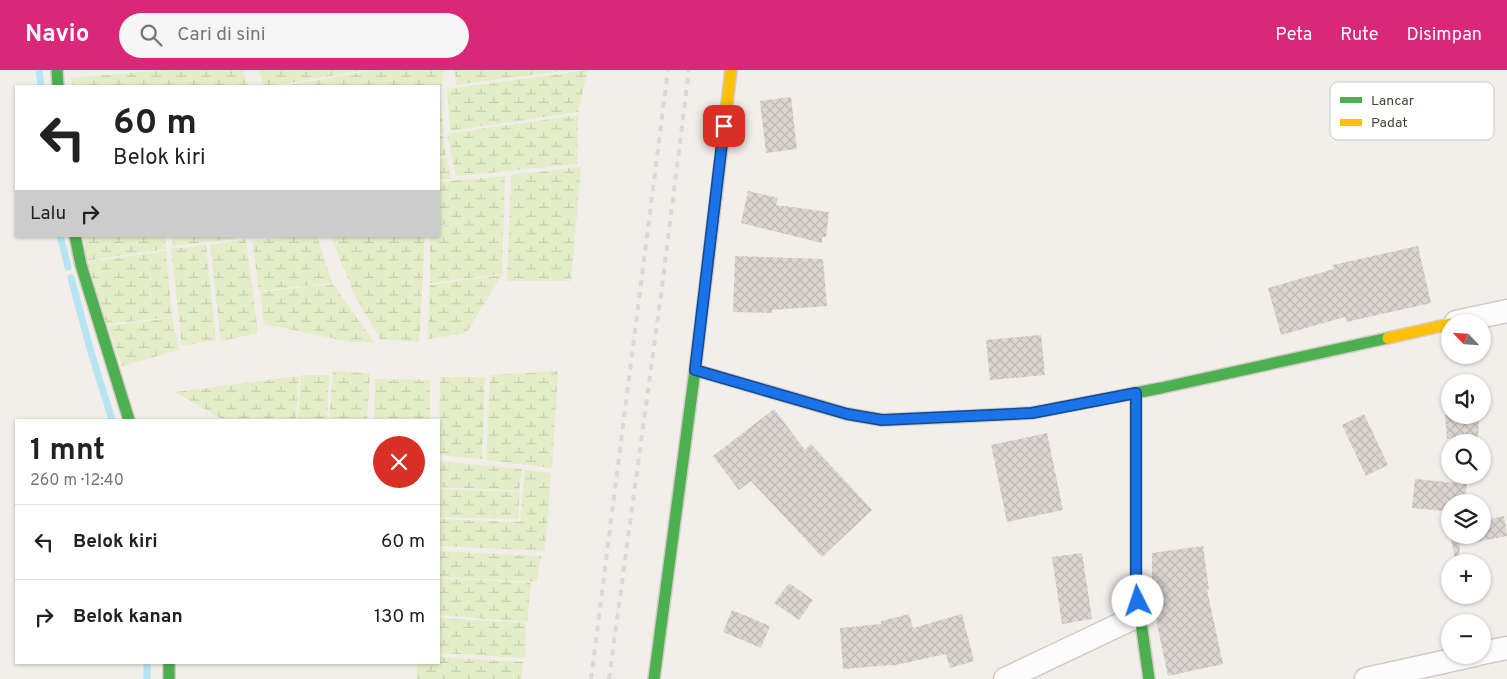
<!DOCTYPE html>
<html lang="id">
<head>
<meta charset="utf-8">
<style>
  body { margin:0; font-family:Overpass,sans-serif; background:#f6f6f6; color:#222; height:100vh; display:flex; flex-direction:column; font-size:19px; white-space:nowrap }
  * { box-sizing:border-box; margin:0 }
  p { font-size:16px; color:#767676 }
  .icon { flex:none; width:28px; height:28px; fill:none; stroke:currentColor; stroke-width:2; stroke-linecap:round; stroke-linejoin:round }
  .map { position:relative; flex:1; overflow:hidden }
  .sheet { position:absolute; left:15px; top:349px; width:425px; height:245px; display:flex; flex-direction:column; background:#fff; border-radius:0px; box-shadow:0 1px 4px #0004 }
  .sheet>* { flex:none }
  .hud { position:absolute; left:15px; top:15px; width:425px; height:152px; border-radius:0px; box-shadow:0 1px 4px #0004; background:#fff; color:#222; overflow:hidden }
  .needle { width:32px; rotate:295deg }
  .fabs { position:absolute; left:1441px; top:244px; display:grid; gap:10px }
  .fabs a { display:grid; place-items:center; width:50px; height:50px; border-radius:50%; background:#fff; box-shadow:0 1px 4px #0004; font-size:25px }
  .pin { position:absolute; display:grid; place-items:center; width:42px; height:42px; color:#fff; margin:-21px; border-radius:10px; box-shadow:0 2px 8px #0006 }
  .me { position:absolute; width:55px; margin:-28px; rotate:356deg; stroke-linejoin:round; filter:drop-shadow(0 0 4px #0008) }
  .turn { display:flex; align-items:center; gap:18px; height:105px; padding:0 15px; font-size:22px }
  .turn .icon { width:65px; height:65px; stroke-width:2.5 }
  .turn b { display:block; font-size:35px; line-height:42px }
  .then { display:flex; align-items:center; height:48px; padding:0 15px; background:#0003; gap:10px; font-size:19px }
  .round { display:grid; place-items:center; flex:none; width:52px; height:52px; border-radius:26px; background:#f6f6f6 }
  .overview { display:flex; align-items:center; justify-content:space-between; height:85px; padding:0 15px }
  h1 { font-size:30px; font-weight:700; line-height:38px }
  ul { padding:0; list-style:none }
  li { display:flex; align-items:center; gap:15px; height:75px; padding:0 15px; border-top:1px solid #e0e0e0 }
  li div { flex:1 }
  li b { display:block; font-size:19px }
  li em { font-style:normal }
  header { display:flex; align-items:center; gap:30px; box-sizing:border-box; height:70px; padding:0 25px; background:#db2777; color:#fff }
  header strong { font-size:24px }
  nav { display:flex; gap:28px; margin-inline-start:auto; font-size:18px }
  .search { width:350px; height:45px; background:#f6f6f6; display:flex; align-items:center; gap:12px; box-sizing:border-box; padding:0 18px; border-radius:28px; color:#767676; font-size:19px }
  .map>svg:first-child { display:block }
</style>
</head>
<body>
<header>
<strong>Navio</strong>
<div class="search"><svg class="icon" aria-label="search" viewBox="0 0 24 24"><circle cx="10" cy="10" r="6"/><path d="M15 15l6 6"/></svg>Cari di sini</div>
<nav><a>Peta</a><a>Rute</a><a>Disimpan</a></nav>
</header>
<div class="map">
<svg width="1507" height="609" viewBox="0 0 1507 609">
  <defs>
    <pattern id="wetland-marsh" width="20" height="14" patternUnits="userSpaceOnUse" patternTransform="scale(1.25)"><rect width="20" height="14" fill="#e4edc8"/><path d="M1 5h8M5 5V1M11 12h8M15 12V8" fill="none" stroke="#c5ccac"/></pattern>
    <pattern id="building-cross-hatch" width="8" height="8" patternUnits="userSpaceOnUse" patternTransform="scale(1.25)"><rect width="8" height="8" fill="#dad5d1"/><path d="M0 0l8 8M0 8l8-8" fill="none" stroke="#bdb8b4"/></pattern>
  </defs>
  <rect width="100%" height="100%" fill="#f2eeea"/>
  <!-- wetland -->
  <g fill="url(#wetland-marsh)">
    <path d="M165,0H243L249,16H72L71,8Z"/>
    <path d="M259,0H366L272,16H264Z"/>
    <path d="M374,0H444L441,17L439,18V16H284Z"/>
    <path d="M455,0H571L456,15Z"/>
    <path d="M588,0L578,42L450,61L447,19Z"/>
    <path d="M439,20L444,63L439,64Z"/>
    <path d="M578,45L577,94L456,106L447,64Z"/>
    <path d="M443,65L446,85L439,86V66Z"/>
    <path d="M447,87L451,109L439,110V88Z"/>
    <path d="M581,97L571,211H507L511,105Z"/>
    <path d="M505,106L502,204L430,213V166H439V156L479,151L439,155V112Z"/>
    <path d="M84,166H165L166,179L86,191Z"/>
    <path d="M172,166H234L235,169L173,176Z"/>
    <path d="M293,166H317L332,213L259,221L252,171Z"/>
    <path d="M331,166H425L419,272L380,269L355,226Z"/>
    <path d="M246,169L258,263L221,271L210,175Z"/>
    <path d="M206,175L216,270L182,276L171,179Z"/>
    <path d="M166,181L172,247L107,254L87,192Z"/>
    <path d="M502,205L466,263L428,269L430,215Z"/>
    <path d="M333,214L374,272H351L264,254L260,222Z"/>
    <path d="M172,248L179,280L122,296L108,256Z"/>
    <path d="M333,301L370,303L367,350H329Z"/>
    <path d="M558,301L552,398L486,390L490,305Z"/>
    <path d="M301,305H329L327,350H298Z"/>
    <path d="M299,306L296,350H224L175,322Z"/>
    <path d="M440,307H485L482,389L439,385Z"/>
    <path d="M375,309L430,310V350H374Z"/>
    <path d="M439,391L522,399L519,421L439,417Z"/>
    <path d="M525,400L551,403L545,481L439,476V449L520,452Z"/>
    <path d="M439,419L520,422L518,449L439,447Z"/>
    <path d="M439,481L541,486L537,512L439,507Z"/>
    <path d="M439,508L531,513L527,552L439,545Z"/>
    <path d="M439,548L526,553L525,588L439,583Z"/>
    <path d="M439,587L523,592L521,609H416L418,593L439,592Z"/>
  </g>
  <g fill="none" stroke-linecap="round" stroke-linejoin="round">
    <!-- stream -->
    <g stroke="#b7e4f3" stroke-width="7">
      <path d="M39,0L41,16"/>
      <path d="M60,166L68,197"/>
      <path d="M71,208L91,282L112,350"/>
      <path d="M147,592V609"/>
    </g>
  </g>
  <!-- building -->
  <g fill="url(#building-cross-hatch)">
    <path d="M791,27L797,79L766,83L760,31Z"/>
    <path d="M748,121L778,128L776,135L829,142L826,167H822V173L741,153Z"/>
    <path d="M1418,176L1431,233L1346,252L1345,247L1281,265L1268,218L1334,199L1333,195Z"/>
    <path d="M735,186L823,189L827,236L772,240V243L733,242Z"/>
    <path d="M1041,265L1045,305L990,310L986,270Z"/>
    <path d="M774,339L805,380L811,374L872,440L822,487L751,411L739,420L713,386Z"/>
    <path d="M1364,344L1388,395L1366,406L1342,355Z"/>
    <path d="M1445,345H1479L1478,372H1460V367L1447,369Z"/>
    <path d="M1047,363L1063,440L1007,452L991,375Z"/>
    <path d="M1415,409L1467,414L1465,432H1450V464L1445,441L1412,438Z"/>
    <path d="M1504,446L1507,466L1460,475L1459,488H1455L1450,465H1482V451Z"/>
    <path d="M1203,476L1209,519L1207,520L1223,594L1168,606L1157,554L1152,516V483Z"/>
    <path d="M1082,483L1092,549L1062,554L1052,487Z"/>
    <path d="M789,513L813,530L799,550L774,533Z"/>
    <path d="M732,540L770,556L761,578L723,562Z"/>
    <path d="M909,544L913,558L962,544L974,591L950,598L946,584L891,596V595L843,599L840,558L881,554V551Z"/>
  </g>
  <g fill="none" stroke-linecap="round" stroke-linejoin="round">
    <defs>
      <g id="street">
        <path d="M1456,252L1507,241"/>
        <path d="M1482,583L1507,578"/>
        <path d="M1005,609L1140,545"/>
        <path d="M1366,609L1475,585"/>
      </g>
      <g id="fast">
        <path d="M57,0L58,16"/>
        <path d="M75,166L81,195L129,350"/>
        <path d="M1136,323V517L1149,609"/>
        <path d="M954,347L1032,343L1161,318L1388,268"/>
        <path d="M169,592V609"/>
        <path d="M654,609L695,300L716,126"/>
      </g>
      <g id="slow">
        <path d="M716,126L731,0"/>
        <path d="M1388,268L1450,254"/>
        <path d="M695,300L847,344L882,350L954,347"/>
      </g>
    </defs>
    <!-- street casing -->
    <use href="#street" stroke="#cfcac6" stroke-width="25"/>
    <!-- fast casing -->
    <use href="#fast" stroke="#d4ccc2" stroke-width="14"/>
    <!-- slow casing -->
    <use href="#slow" stroke="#d4ccc2" stroke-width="14"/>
    <!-- street -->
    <use href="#street" stroke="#fdfcfc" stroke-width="22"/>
    <!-- fast -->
    <use href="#fast" stroke="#4caf50" stroke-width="11"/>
    <!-- slow -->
    <use href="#slow" stroke="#ffc107" stroke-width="11"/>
    <!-- rail -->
    <g stroke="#d9d9d8" stroke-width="4" stroke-dasharray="6 6" stroke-linecap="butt">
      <path d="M591,609L668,0"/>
      <path d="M609,609L662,217L689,0"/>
    </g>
  </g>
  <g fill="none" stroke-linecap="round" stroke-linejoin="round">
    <defs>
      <path id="route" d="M724,56L695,300L847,344L882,350L1032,343L1136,323V517L1138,531"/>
    </defs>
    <!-- route casing -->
    <use href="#route" stroke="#114b97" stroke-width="12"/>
    <!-- route -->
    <use href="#route" stroke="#1a73e8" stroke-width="9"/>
  </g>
  <!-- legend -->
  <rect x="1330" y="12" width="164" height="58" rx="8" fill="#fff" stroke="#c8c5c2" stroke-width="1"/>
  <rect x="1340" y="27" width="22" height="6" fill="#4caf50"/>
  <rect x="1340" y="49" width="22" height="7" fill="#ffc107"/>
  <g font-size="14" fill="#493e35">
    <text x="1371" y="35">Lancar</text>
    <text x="1371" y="57">Padat</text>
  </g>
</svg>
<div class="fabs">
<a><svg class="needle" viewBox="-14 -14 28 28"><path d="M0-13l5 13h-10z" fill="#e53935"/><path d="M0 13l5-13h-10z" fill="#767676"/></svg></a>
<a><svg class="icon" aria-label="sound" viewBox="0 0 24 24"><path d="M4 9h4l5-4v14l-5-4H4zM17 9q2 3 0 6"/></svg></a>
<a><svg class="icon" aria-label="search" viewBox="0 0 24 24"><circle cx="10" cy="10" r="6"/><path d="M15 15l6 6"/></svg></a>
<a><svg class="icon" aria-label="layers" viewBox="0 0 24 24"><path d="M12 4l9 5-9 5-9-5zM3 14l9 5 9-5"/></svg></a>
<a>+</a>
<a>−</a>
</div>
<div class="pin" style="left:724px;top:56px;background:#d93025"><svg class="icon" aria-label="arrive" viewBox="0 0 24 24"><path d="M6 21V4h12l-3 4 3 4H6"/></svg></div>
<svg class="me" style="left:1138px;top:531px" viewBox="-20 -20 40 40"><circle r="19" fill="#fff"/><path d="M0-13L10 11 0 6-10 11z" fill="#1a73e8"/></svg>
<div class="hud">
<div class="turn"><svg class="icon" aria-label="left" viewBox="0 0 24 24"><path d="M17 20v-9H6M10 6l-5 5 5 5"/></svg><div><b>60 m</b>Belok kiri</div></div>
<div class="then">Lalu<svg class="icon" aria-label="right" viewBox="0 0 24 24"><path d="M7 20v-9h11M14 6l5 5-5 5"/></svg></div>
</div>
<section class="sheet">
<div class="overview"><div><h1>1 mnt</h1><p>260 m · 12:40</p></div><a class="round" style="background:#d93025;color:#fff"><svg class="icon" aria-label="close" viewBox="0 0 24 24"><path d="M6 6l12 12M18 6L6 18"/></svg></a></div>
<ul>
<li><svg class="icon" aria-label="left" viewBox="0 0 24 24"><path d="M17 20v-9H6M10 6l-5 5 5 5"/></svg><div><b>Belok kiri</b></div><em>60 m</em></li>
<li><svg class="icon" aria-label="right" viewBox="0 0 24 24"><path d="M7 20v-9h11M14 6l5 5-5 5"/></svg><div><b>Belok kanan</b></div><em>130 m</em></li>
</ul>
</section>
</div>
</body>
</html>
